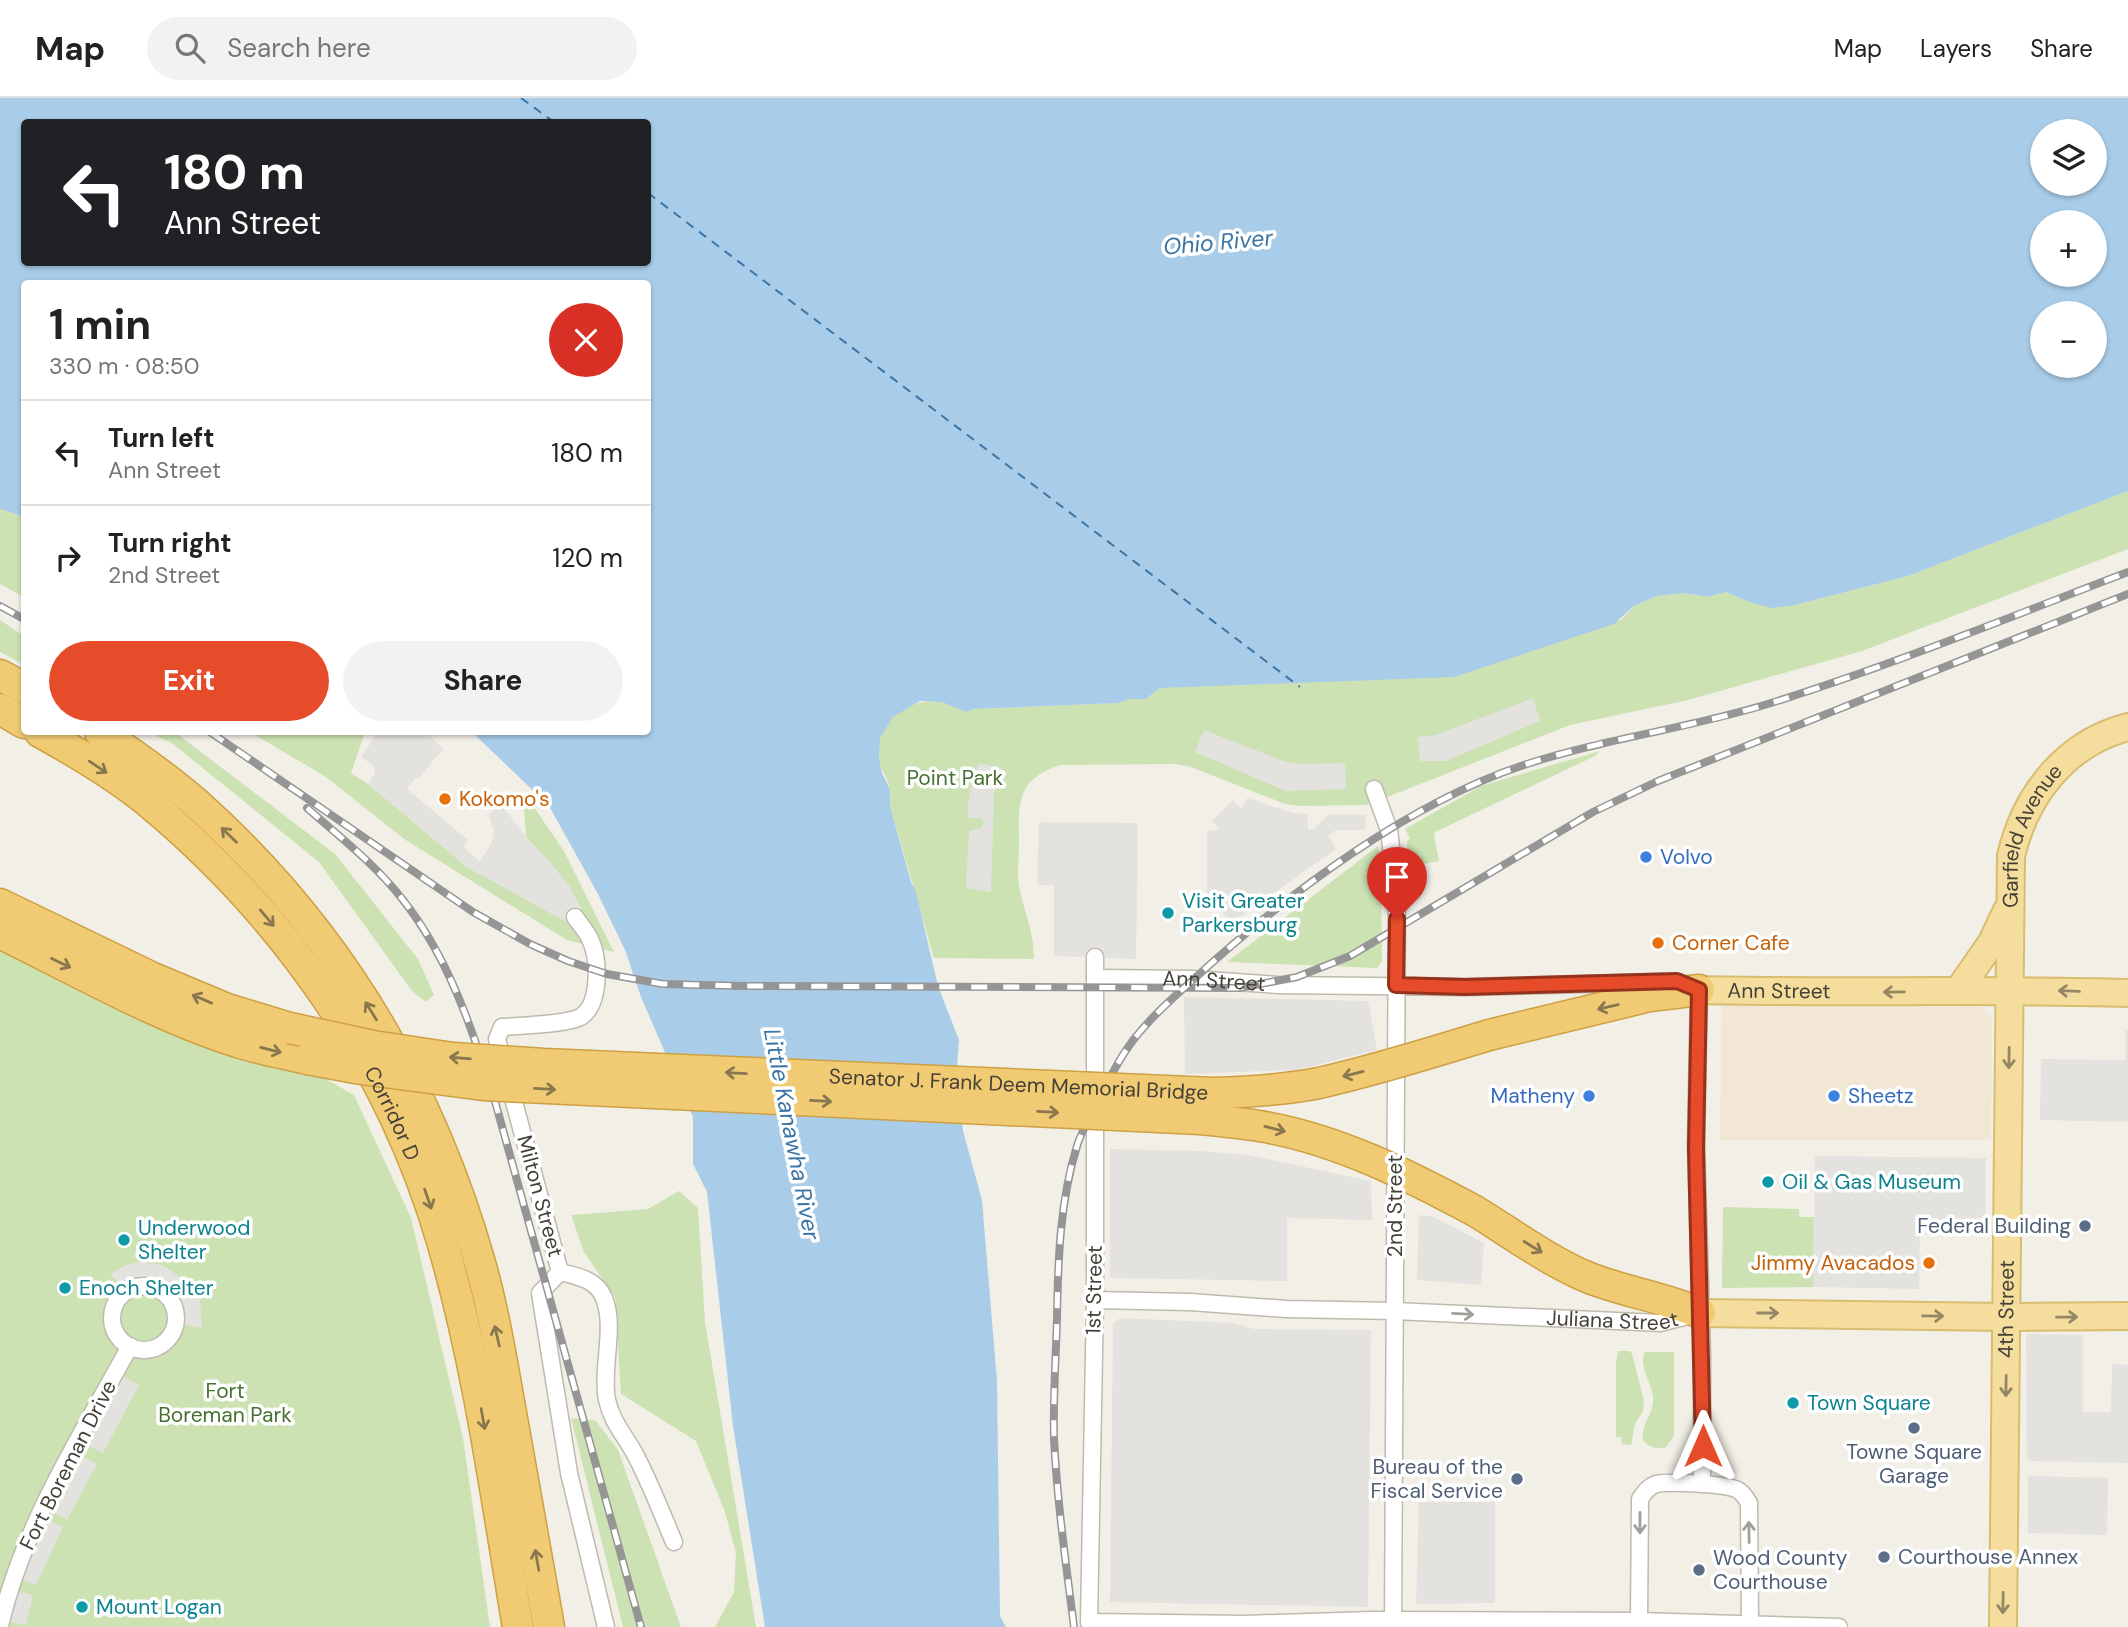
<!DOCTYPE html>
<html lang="en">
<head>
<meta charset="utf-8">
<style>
  body { margin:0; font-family:"DM Sans",sans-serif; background:#f2f2f2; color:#222; height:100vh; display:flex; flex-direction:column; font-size:26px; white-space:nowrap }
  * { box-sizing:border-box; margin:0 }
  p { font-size:23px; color:#767676 }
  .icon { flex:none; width:38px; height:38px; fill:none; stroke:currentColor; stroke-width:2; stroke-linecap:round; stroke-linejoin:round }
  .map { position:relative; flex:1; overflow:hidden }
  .side { position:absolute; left:21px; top:182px; width:630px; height:455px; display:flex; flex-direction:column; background:#fff; border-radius:7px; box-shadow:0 2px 5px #0004 }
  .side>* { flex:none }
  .hud { position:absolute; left:21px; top:21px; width:630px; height:147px; border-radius:7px; box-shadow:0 2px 5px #0004; background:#202124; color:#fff; overflow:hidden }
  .buttons { position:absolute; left:2030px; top:21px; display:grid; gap:14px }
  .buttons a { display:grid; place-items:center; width:77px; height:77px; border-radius:50%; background:#fff; box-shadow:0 2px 5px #0004; font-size:35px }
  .pin { position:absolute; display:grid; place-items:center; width:60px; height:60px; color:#fff; margin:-72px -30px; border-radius:50% 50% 50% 0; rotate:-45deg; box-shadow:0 0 7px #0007 }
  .pin .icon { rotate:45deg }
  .me { position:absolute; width:77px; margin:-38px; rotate:0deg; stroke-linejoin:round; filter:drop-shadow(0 0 5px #0008) }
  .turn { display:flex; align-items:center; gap:24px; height:147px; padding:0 28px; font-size:32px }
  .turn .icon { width:91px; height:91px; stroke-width:2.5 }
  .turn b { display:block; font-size:49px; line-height:60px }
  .round { display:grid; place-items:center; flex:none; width:74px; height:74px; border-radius:37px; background:#f2f2f2 }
  .overview { display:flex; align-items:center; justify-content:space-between; height:119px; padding:0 28px }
  h1 { font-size:42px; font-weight:700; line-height:52px }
  .action { display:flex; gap:14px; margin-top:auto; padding:14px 28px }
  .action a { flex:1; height:80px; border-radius:42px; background:#e64c2a; color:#fff; font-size:28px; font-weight:700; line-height:80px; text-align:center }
  .action a+a { background:#f2f2f2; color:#222 }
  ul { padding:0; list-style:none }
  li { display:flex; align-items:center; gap:21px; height:105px; padding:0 28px; border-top:2px solid #e0e0e0 }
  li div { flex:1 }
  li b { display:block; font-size:26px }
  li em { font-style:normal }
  header { display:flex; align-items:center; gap:42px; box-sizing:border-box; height:98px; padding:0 35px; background:#fff; border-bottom:2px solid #e0e0e0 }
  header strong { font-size:33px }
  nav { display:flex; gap:38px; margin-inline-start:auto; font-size:24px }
  .search { width:490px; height:63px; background:#f2f2f2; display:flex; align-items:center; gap:18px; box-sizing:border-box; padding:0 24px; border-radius:38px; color:#767676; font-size:26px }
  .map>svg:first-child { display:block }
</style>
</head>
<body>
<header>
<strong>Map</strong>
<div class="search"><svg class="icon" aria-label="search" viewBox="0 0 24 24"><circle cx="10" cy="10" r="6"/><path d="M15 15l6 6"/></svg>Search here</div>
<nav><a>Map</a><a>Layers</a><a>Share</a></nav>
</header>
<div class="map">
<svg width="2128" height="1529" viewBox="0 0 2128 1529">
  <rect width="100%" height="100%" fill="#f2efe7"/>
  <!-- commercial -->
  <path fill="#f2e6d4" d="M1722,905L1983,909L1992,921L1991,1042H1720Z"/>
  <!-- green -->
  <g fill="#cce2b3">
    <path d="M2128,393V451L1862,553L1688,602L1570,627L1367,707L1299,708L1285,706L1191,669L1176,666L1060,667C1014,682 1019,708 1019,749C1019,761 1017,775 1019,787C1024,815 1034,832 1034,861L934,860L890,708C889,702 891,698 890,692C889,679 877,670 878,651C881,620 911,599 941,604C950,606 957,610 966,614L973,611L1118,605L1128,601H1146L1160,590L1621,522L1634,508L1657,498L1683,495L1706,499L1726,494L1749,504L1795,507L1908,478Z"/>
    <path d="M0,411L24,419V499L0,486Z"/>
    <path d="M0,522L24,538V567L0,554Z"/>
    <path d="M149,634L176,635L335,756L418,861L434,897L426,904L412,893L319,764L173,646Z"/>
    <path d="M250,634H365L351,675L368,686L467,769L569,825L582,813C567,784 548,762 526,739L524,709L533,708L564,753L614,854L567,842L404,741L326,679Z"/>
    <path d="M1600,653L1595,658L1435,734L1434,738L1439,763L1418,767L1420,778L1410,786L1407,743L1410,740L1405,731L1481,688Z"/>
    <path d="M1378,748L1381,770L1382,863L1377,870L1227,864Z"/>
    <path d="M0,851L135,918L324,980L354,997L411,1120L463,1340L490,1529H0Z"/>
    <path d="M679,1093L698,1110L705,1224L756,1529H715L734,1494L736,1455L725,1414L696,1343L621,1296L615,1199L584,1154L571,1117L648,1111Z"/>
    <path d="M1723,1109L1799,1111V1119H1814L1813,1189L1722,1190Z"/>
    <path d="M1618,1253H1630L1632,1256L1644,1303L1643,1313L1635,1326L1631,1347L1622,1346L1621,1339H1616V1266Z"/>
    <path d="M1645,1254H1674V1338L1666,1349C1657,1351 1649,1350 1643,1342C1641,1325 1655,1315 1653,1298C1651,1284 1638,1266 1645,1254Z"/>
    <path d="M571,1320L596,1323L618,1352L681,1529H623Z"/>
  </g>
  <!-- parking -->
  <g fill="#e3e2df">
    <path d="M1533,600L1540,623L1446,663H1420L1418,639L1436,637Z"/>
    <path d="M1204,632L1286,664L1300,666L1345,665L1346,691L1286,693L1195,654Z"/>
    <path d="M378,634H426L443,651L419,680L416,679L407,691L468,742L463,749L480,763L492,744L494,733L489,718L495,710L503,709L526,739L549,763L570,789L582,813L569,825L467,769L368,686L375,675V669L361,659Z"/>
    <path d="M979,665L1003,671L994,695L991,794L966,790L969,733L981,730L984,725L980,720H968V705L974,675Z"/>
    <path d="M1247,700L1293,715L1307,716L1308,731H1314L1329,716L1366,717L1365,732H1336L1328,738L1336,751L1230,826L1223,814L1207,805V733L1220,732L1212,723L1233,702L1242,711Z"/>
    <path d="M1039,724L1138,725L1136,861L1054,858V787H1037Z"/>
    <path d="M1184,899L1368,903L1377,952L1296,972L1185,976Z"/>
    <path d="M2126,932H2128V1024L2040,1022L2041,961L2125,962Z"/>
    <path d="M1110,1051L1199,1053L1249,1057L1371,1083L1372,1122L1287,1120V1183L1110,1180Z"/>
    <path d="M1815,1058L1986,1060L1985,1129L1920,1128L1919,1191L1813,1189Z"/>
    <path d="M1419,1117L1434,1119L1484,1145L1481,1187L1417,1182Z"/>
    <path d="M138,1164L162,1167L188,1184L200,1203L202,1230L176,1225L173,1205L159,1191L148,1187L137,1188L126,1192L110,1176L127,1167Z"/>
    <path d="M1120,1220L1234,1225L1254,1231L1371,1232L1368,1509L1110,1504L1113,1225Z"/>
    <path d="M2026,1236L2083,1237V1314H2111L2112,1266L2128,1267V1365L2032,1363L2027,1360Z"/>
    <path d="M116,1274L139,1287L103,1355L79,1343Z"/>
    <path d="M73,1353L97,1366L67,1422L43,1410Z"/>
    <path d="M2028,1378L2108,1380L2107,1437L2028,1435Z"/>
    <path d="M1419,1404H1495V1505L1416,1506Z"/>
    <path d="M40,1417L63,1429L36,1487L13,1479Z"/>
    <path d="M9,1491L33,1497L26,1527L1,1522Z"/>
  </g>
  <!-- water -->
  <path fill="#a9cde9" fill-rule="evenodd" d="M0,0H2128V393L1908,478L1795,507L1771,510L1749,504L1726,494L1707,499L1683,495L1657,498L1634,508L1614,526L1454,579L1160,590L1146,601H1128L1119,605L973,611L966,614L942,604L920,603L893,619L880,640L879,660L882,675L890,691V708L911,784L916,794L938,888L959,942L957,969L963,1033L982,1102L997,1283L1000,1518L1006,1529H765L733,1328L707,1094L693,1066V1019L641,899L625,852L598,796L549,708L472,634H648V186H24V419L0,411ZM24,24H648V164H24ZM2042,33H2095V86H2042ZM2042,124H2095V177H2042ZM2042,215H2095V268H2042Z"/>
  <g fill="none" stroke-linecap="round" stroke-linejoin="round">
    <!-- ferry -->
    <g stroke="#3a75a6" stroke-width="2" stroke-dasharray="9 7" stroke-linecap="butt">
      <path d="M521,0L554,24"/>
      <path d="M648,95L1300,589"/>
    </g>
    <defs>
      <g id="minor">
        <path d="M1374,691L1389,732L1397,799L1393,1529"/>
        <path d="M575,819C580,826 587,834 590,841C599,860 601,904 582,918C571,926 518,928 502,929L497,941L560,1174L540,1195L569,1375L606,1529"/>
        <path d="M1095,859V1202L1089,1524L1244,1526L1371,1522L1639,1523L1839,1529"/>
        <path id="s1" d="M1095,880L1193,881L1278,887L1465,889L1663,884"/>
        <path d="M1695,890L1699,892L1696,1046L1702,1257V1386"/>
        <path d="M560,1174C578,1178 597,1182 604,1200C616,1230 601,1270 607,1302C612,1325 627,1340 637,1360C651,1387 662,1416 674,1444"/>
        <circle cx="144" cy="1220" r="32"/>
        <path id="s2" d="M1095,1202L1190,1204L1286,1211L1395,1213L1660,1225L1696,1216"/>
        <path d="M1639,1523L1640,1401C1645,1394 1648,1389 1656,1386C1669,1383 1727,1386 1738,1392C1743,1395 1746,1400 1749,1405L1750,1527"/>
        <path d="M0,1528C23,1428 81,1338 130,1248"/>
      </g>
      <g id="primary">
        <path id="s3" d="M1699,892C1842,895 1985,891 2128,895"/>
        <path d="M1958,893L1992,844L2006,814"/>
        <path d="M1700,1215L2007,1219L2128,1218"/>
        <path id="s4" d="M2003,1529L2011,758C2025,698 2065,645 2128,629"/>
      </g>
      <g id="motorway">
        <path d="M0,577L24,590"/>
        <path d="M0,611L24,625"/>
        <path id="s5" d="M40,634C76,654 114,676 147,703C286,818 391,969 442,1143C479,1269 496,1400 518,1529"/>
        <path d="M100,634C133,656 167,680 197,706C336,830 429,986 480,1165C494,1214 502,1265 511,1315C524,1386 536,1458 549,1529"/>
        <path d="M0,806L153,880L227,911L290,930"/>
        <path d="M0,835C76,872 163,922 244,946C265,952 286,956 307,961"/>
        <path d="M1489,937L1650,898L1699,892"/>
        <path d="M1475,1113C1511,1135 1547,1162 1587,1179C1624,1194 1663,1199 1700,1215"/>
      </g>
    </defs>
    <!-- minor casing -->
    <use href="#minor" stroke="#bfbaad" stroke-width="19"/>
    <!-- primary casing -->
    <use href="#primary" stroke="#d8bc6f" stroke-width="30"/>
    <!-- motorway casing -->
    <use href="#motorway" stroke="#cea044" stroke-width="33"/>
    <!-- minor -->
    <use href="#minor" stroke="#fff" stroke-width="16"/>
    <!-- primary -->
    <use href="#primary" stroke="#f5de9d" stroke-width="26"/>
    <!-- motorway -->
    <use href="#motorway" stroke="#f0cb74" stroke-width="30"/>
    <defs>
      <g id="rail">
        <path d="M0,508L24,521"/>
        <path d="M210,634L473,814L530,846L568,863L607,876L663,886L742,888L1239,890L1297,879L1350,858L1593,714L1658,683L2128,496"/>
        <path d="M307,710C340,739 376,767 403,802C448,859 471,928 493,996L641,1529"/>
        <path d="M1074,1529C1066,1466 1057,1403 1054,1340C1053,1300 1056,1259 1057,1219C1058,1161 1060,1103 1077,1048C1081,1034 1089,1021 1096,1009C1107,985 1118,962 1134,941C1152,918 1174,899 1195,880C1286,797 1409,704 1527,666C1607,640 1691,630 1771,605C1892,567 2010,519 2128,474"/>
      </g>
    </defs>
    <!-- rail casing -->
    <use href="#rail" stroke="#959595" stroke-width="8"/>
    <!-- rail -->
    <use href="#rail" stroke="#fff" stroke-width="5" stroke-dasharray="16" stroke-linecap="butt"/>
    <defs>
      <g id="motorway-bridge">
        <path id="s6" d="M290,930L373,948L453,960L544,966L1213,995C1248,994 1284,992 1319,985C1377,972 1433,954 1489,937"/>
        <path d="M307,961L361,971L483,987L1200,1021C1219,1023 1240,1025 1259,1028C1335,1040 1408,1077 1475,1113"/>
      </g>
    </defs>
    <!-- motorway-bridge casing -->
    <use href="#motorway-bridge" stroke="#cea044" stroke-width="33" stroke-linecap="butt"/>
    <!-- motorway-bridge -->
    <use href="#motorway-bridge" stroke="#f0cb74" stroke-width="30"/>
  </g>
  <!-- one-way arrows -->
  <defs><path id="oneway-shaft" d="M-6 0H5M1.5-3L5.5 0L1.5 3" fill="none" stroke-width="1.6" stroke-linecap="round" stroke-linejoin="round" transform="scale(1.75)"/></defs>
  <g stroke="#89774f">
    <use href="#oneway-shaft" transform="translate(98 669) rotate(34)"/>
    <use href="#oneway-shaft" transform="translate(229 737) rotate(-136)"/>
    <use href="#oneway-shaft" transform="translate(267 820) rotate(50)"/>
    <use href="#oneway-shaft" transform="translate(61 865) rotate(26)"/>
    <use href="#oneway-shaft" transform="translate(202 901) rotate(-157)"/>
    <use href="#oneway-shaft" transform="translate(1608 909) rotate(167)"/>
    <use href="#oneway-shaft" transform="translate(371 913) rotate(-122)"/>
    <use href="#oneway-shaft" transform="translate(271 952) rotate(14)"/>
    <use href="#oneway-shaft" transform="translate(460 960) rotate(-175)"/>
    <use href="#oneway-shaft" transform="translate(736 975) rotate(-177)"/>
    <use href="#oneway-shaft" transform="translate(1353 976) rotate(166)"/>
    <use href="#oneway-shaft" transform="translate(545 991) rotate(3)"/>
    <use href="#oneway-shaft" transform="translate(821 1003) rotate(3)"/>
    <use href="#oneway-shaft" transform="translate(1048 1014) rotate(3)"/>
    <use href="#oneway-shaft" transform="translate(1275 1031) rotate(14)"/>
    <use href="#oneway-shaft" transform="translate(428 1101) rotate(71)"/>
    <use href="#oneway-shaft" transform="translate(1533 1149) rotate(32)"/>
    <use href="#oneway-shaft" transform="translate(497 1238) rotate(-103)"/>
    <use href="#oneway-shaft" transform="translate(483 1321) rotate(80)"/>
    <use href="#oneway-shaft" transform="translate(537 1462) rotate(-100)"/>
  </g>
  <g stroke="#948765">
    <use href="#oneway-shaft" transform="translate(2069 893) rotate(-178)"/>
    <use href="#oneway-shaft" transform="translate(1894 894) rotate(179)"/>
    <use href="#oneway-shaft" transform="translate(2009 960) rotate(91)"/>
    <use href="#oneway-shaft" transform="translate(1768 1215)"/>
    <use href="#oneway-shaft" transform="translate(1933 1218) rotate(1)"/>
    <use href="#oneway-shaft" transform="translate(2067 1219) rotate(-1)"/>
    <use href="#oneway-shaft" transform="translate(2006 1288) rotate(91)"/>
    <use href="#oneway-shaft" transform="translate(2003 1505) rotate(91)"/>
  </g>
  <g stroke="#a29f9b">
    <use href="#oneway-shaft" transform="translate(1463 1216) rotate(3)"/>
    <use href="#oneway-shaft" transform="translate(1640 1425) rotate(90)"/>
    <use href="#oneway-shaft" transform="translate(1749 1434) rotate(-91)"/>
  </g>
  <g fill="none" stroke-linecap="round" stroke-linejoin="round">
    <defs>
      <path id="route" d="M1397,821L1396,887L1465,889L1677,883L1699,892L1696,1051L1703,1348"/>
    </defs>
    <!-- route casing -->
    <use href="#route" stroke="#96311b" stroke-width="18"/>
    <!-- route -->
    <use href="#route" stroke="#e64c2a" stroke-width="12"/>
  </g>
  <!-- markers -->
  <g fill="#e8710a" stroke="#fff" stroke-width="2.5">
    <circle cx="445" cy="701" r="7"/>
    <circle cx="1658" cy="845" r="7"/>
    <circle cx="1929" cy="1165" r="7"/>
  </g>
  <g fill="#3f7fe0" stroke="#fff" stroke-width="2.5">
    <circle cx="1646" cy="759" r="7"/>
    <circle cx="1589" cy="998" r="7"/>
    <circle cx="1834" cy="998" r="7"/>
  </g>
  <g fill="#0f9aa8" stroke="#fff" stroke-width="2.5">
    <circle cx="1168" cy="815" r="7"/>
    <circle cx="1768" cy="1084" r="7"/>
    <circle cx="124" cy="1142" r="7"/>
    <circle cx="65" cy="1190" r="7"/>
    <circle cx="1793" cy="1305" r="7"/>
    <circle cx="82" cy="1509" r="7"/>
  </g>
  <g fill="#5c6f8a" stroke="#fff" stroke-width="2.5">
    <circle cx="2085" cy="1128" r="7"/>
    <circle cx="1914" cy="1330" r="7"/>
    <circle cx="1517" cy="1381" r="7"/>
    <circle cx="1884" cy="1459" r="7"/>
    <circle cx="1699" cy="1472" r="7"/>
  </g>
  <g text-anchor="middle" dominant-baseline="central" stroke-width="7" stroke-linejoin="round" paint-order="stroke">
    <!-- park labels -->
    <g font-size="21" fill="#46702f" stroke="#fff">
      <text x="955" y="680">Point Park</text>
      <text x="225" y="1293">Fort<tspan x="225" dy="24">Boreman Park</tspan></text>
    </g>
    <!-- food labels -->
    <g font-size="21" fill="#c56008" stroke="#fff" text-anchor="start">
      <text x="459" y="701">Kokomo's</text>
      <text x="1672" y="845">Corner Cafe</text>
      <text x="1915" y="1165" text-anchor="end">Jimmy Avacados</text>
    </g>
    <!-- street labels -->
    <g font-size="21" fill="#443f37" stroke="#fff">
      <text stroke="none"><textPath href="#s4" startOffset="796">Garfield Avenue</textPath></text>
      <text stroke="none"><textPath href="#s1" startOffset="119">Ann Street</textPath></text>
      <text stroke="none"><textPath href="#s3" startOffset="80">Ann Street</textPath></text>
      <text stroke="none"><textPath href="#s6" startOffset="732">Senator J. Frank Deem Memorial Bridge</textPath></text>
      <text stroke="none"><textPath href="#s5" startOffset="528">Corridor D</textPath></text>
      <text transform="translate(540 1098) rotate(75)">Milton Street</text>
      <text transform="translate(1395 1108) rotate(-90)">2nd Street</text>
      <text transform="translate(1094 1192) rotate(-89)">1st Street</text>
      <text stroke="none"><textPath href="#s4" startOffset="318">4th Street</textPath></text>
      <text stroke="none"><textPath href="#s2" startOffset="518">Juliana Street</textPath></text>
      <text transform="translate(68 1367) rotate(-63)">Fort Boreman Drive</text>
    </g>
    <!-- shop labels -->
    <g font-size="21" fill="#366cbe" stroke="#fff" text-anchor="start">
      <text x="1660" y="759">Volvo</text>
      <text x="1575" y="998" text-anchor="end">Matheny</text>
      <text x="1848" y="998">Sheetz</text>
    </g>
    <!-- culture labels -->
    <g font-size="21" fill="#0d838f" stroke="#fff" text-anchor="start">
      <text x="1182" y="803">Visit Greater<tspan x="1182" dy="24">Parkersburg</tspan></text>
      <text x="1782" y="1084">Oil &amp; Gas Museum</text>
      <text x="138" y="1130">Underwood<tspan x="138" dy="24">Shelter</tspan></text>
      <text x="79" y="1190">Enoch Shelter</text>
      <text x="1807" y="1305">Town Square</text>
      <text x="96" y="1509">Mount Logan</text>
    </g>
    <!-- service labels -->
    <g font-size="21" fill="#4e5e75" stroke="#fff" text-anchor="end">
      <text x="2071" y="1128">Federal Building</text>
      <text x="1914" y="1354" text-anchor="middle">Towne Square<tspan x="1914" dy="24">Garage</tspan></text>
      <text x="1503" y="1369">Bureau of the<tspan x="1503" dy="24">Fiscal Service</tspan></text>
      <text x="1898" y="1459" text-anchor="start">Courthouse Annex</text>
      <text x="1713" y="1460" text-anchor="start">Wood County<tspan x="1713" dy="24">Courthouse</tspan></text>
    </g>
    <!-- water labels -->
    <g font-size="23" font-style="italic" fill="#3a75a6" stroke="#fff">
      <text transform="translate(1218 144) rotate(-5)">Ohio River</text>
      <text transform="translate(792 1036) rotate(79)">Little Kanawha River</text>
    </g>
  </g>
</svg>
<div class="buttons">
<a><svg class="icon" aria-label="layers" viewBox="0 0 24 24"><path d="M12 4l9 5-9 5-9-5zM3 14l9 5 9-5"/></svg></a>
<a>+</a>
<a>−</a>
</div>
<div class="pin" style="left:1397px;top:821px;background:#d93025"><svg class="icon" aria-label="arrive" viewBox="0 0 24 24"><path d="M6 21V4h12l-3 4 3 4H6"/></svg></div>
<svg class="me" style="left:1703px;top:1348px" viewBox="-20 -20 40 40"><path d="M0-17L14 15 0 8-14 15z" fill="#e64c2a" stroke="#fff" stroke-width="4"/></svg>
<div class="hud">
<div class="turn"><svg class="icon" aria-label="left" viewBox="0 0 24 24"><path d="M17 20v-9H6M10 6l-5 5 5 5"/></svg><div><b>180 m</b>Ann Street</div></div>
</div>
<section class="side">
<div class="overview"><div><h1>1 min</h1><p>330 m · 08:50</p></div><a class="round" style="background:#d93025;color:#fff"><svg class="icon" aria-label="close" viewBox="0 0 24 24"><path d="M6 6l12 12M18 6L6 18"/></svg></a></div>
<ul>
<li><svg class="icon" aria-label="left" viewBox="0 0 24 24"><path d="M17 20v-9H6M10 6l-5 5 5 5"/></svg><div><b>Turn left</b><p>Ann Street</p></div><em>180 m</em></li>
<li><svg class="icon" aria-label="right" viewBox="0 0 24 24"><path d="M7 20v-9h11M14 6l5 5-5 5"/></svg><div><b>Turn right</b><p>2nd Street</p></div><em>120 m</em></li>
</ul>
<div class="action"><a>Exit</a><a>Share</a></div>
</section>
</div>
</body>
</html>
